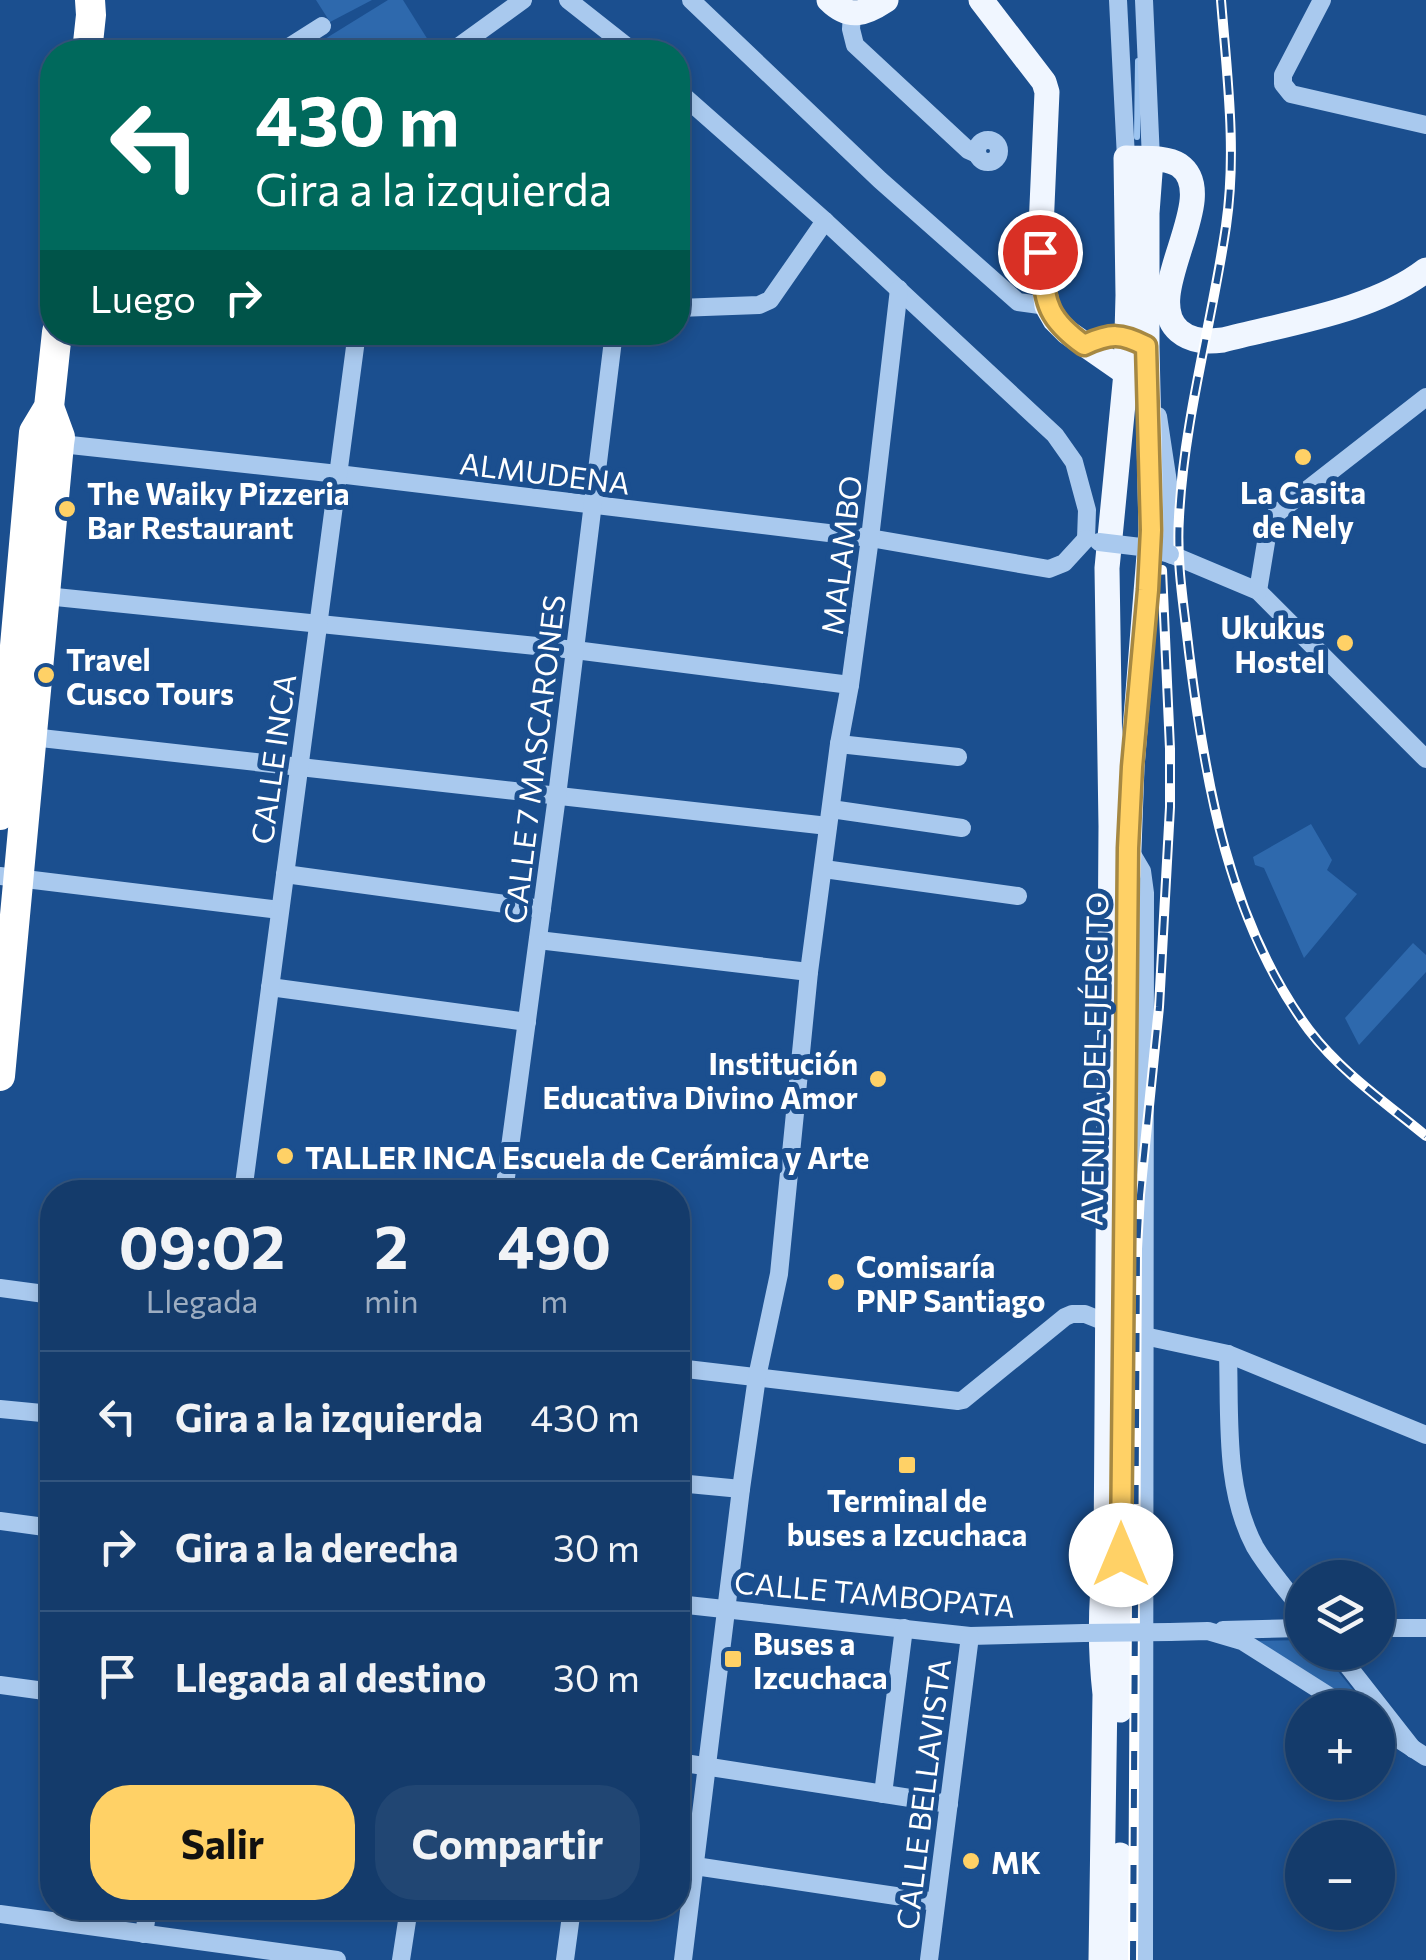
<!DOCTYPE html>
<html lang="es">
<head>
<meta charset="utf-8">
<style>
  body { margin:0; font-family:Commissioner,sans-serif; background:#214673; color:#f1f3f6; height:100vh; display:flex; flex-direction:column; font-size:38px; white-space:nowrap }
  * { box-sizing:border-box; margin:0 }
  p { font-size:32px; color:#9dadc1 }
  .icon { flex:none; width:55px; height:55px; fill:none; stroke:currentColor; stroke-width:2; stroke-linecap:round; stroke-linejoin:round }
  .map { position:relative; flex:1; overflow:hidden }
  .side { position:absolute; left:40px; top:1180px; width:650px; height:740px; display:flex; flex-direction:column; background:#143b6b; border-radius:40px; box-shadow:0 5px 15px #0003,0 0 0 2px #33557e }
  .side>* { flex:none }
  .top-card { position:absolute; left:40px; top:40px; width:650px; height:305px; border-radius:40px; box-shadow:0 5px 15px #0003,0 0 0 2px #33557e; background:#00695c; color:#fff; overflow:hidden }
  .controls { position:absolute; left:1285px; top:1560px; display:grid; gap:20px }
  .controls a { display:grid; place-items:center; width:110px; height:110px; border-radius:50%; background:#143b6b; box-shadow:0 5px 15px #0003,0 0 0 2px #33557e; font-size:50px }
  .pin { position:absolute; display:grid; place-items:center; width:85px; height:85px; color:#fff; margin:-42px; border:5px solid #fff; border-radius:50%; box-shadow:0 2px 10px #0007 }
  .me { position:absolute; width:110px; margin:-55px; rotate:0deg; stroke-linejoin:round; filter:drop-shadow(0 0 8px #0008) }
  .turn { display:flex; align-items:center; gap:35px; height:210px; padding:0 50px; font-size:45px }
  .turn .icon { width:130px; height:130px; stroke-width:2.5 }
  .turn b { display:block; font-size:70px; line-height:85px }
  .then { display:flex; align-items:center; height:95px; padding:0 50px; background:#0003; gap:20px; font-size:38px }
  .eta { display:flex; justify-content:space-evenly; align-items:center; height:170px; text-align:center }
  .eta b { font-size:60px; font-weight:700; line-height:70px }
  .cta { display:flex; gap:20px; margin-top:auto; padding:20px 50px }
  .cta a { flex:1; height:115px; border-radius:40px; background:#ffd166; color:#111; font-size:40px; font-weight:700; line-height:115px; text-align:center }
  .cta a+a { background:#214673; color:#f1f3f6 }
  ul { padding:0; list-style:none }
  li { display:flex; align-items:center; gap:30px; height:130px; padding:0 50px; border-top:2px solid #33557e }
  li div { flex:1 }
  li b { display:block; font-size:38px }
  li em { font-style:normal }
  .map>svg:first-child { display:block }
</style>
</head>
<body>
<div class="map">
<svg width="1426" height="1960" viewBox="0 0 1426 1960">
  <rect width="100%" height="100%" fill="#1b4f8f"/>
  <!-- green -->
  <g fill="#2e69ad">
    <path d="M316,0H372L330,22Z"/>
    <path d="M388,0H403L428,40L408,52H327L320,42Z"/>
    <path d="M1311,824L1332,860L1327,870L1357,894L1304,958L1264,868L1255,865L1253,857Z"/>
    <path d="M1413,943L1426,955V972L1359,1045L1345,1018Z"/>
    <path d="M1302,1640V1652L1323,1653L1367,1707H1360L1255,1641Z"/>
  </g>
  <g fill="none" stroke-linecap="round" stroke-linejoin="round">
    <!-- stream -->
    <path stroke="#9cc4f0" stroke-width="6" d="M1137,137L1138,61"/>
    <!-- minor -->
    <g stroke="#a9c9ee" stroke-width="18">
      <path d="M568,0L634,52"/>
      <path d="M691,0L880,180L1018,302L1047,306"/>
      <path d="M1118,0L1126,158"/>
      <path d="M1144,0L1151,159"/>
      <path d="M1322,0L1283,75V84L1291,94L1426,125"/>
      <path d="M852,14L851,29L855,45L968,150L977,154"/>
      <path d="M281,52L322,26"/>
      <path d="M451,52L523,0"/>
      <path d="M678,91L825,221L1055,435L1074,462L1087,510L1086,539"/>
      <circle cx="988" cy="151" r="11"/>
      <path d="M678,308L759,305L770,300L825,221"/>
      <path d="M1158,416L1171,502L1172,555"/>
      <path d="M52,443L338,474L870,538L1049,569L1064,563L1086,539"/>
      <path d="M1170,554L1258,591L1426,759"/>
      <path d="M1258,591L1269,524L1276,514L1426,397"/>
      <path d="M36,595L575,650L850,685"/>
      <path d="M23,736L828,826"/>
      <path d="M839,744L958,757"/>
      <path d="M831,809L962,828"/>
      <path d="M1129,849L1142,871L1145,893L1144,1960"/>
      <path d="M824,869L1018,896"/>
      <path d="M285,874L542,909"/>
      <path d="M0,876L280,910"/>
      <path d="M538,940L809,972"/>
      <path d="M270,987L527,1022"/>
      <path d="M243,1192L357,332"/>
      <path d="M504,1192L557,796L614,332"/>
      <path d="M0,1288L52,1295"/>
      <path d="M1228,1354C1230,1417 1224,1489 1255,1547C1268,1569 1286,1589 1302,1610"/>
      <path d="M678,1368L958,1401L963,1400L1065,1317L1072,1314H1085L1135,1334L1228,1354L1426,1435"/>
      <path d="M0,1409L52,1414"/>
      <path d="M678,1483L741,1489"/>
      <path d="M0,1521L52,1528"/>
      <path d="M678,1604L970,1636L1084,1633"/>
      <path d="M1378,1628H1426"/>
      <path d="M1223,1630L1302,1628"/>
      <path d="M1170,1632L1208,1631L1242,1641L1348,1708"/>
      <path d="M1337,1652L1413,1749"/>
      <path d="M0,1685L52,1692"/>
      <path d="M1378,1726L1426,1757"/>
      <path d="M678,1762L949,1804"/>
      <path d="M883,1794L904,1628"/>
      <path d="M695,1866L936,1902"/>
      <path d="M0,1914L337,1960"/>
      <path d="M144,1934L148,1908"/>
      <path d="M401,1960L409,1908"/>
      <path d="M565,1960L572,1908"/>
      <path d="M683,1960L741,1489L757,1377L779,1274L809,972L839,744L850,685L870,538L899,289"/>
      <path d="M929,1960L970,1636"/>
    </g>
    <!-- major -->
    <g stroke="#f0f6ff" stroke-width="25">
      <path d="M829,0C849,20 865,14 886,0"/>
      <path d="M981,0L1044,82L1047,92L1040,251L1047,306L1055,320L1067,332L1126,373H1138"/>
      <path d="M1128,875L1132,767L1151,530L1147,347V213L1151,159"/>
      <path d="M1120,1710L1121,1545"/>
      <path d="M1101,1960L1105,1694C1100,1649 1100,1604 1106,1560L1111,826L1107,568L1126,373L1128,295L1126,158C1141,159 1165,156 1179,165C1224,196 1138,296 1179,331C1192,342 1208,342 1223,340C1288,323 1373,311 1426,270"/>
      <path d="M1119,1960L1120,1855"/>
    </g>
    <!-- highway -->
    <g stroke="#fff" stroke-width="30">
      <path d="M87,52L91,15L90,0"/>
      <path d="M0,815L34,432L49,407L57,332"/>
      <path d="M0,1076L59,444L60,437L49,407"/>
    </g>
    <defs>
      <g id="rail">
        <path d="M1221,0C1227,75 1237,151 1226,226C1212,323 1184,419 1179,517C1176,562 1184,607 1189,652C1205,782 1229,922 1309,1030C1341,1072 1386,1103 1426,1136"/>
        <path d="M1133,1960L1137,1249L1140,1195L1159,1007L1170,807V749L1162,570"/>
      </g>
    </defs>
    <!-- rail casing -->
    <use href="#rail" stroke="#fff" stroke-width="10"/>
    <!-- rail -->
    <use href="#rail" stroke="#1b4f8f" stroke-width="6" stroke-dasharray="19" stroke-linecap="butt"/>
    <!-- minor-bridge -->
    <g stroke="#a9c9ee" stroke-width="18">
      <path d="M1099,542L1149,548L1170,554"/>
      <path d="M1084,1633L1170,1632"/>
    </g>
  </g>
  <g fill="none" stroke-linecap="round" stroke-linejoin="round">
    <defs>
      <path id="route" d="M1040,252C1046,299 1042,315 1084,345C1111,333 1121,333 1146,346L1151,530L1148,590L1132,767L1128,848L1121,1555"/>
    </defs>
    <!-- route casing -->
    <use href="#route" stroke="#a68842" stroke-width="25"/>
    <!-- route -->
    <use href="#route" stroke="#ffd166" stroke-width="18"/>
  </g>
  <!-- markers -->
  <g fill="#ffd166" stroke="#1b4f8f" stroke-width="4">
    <circle cx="1303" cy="457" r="10"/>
    <circle cx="67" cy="509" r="10"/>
    <circle cx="1345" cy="643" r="10"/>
    <circle cx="46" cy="675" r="10"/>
    <circle cx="878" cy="1079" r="10"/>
    <circle cx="285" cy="1156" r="10"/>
    <circle cx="836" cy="1282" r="10"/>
    <rect x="897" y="1455" width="20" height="20" rx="5"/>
    <rect x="723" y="1649" width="20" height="20" rx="5"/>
    <circle cx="971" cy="1861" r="10"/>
  </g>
  <g text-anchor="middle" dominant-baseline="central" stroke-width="10" stroke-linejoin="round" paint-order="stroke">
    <!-- street labels -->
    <g font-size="30" fill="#fff" stroke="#1b4f8f">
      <text transform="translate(545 472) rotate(7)">ALMUDENA</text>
      <text transform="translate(840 555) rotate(-83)">MALAMBO</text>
      <text transform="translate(272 759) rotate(-82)">CALLE INCA</text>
      <text transform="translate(533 759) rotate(-83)">CALLE 7 MASCARONES</text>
      <text transform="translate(1093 1059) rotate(-89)">AVENIDA DEL EJÉRCITO</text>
      <text transform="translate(875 1593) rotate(5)">CALLE TAMBOPATA</text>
      <text transform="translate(922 1794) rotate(-83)">CALLE BELLAVISTA</text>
    </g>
    <!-- poi labels -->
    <g font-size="30" font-weight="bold" fill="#fff" stroke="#1b4f8f" text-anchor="start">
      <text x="1303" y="491" text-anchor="middle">La Casita<tspan x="1303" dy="34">de Nely</tspan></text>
      <text x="87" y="492">The Waiky Pizzeria<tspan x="87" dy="34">Bar Restaurant</tspan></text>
      <text x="1325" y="626" text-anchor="end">Ukukus<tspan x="1325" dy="34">Hostel</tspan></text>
      <text x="66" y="658">Travel<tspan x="66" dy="34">Cusco Tours</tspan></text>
      <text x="858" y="1062" text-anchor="end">Institución<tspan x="858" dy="34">Educativa Divino Amor</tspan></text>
      <text x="305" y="1156">TALLER INCA Escuela de Cerámica y Arte</text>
      <text x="856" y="1265">Comisaría<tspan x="856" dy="34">PNP Santiago</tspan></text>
      <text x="907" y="1499" text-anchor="middle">Terminal de<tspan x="907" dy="34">buses a Izcuchaca</tspan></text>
      <text x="753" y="1642">Buses a<tspan x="753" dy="34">Izcuchaca</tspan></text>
      <text x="991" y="1861">MK</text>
    </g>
  </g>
</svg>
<div class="controls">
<a><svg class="icon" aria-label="layers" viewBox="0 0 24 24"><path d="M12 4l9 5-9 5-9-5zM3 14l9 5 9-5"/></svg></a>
<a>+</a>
<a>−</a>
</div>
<div class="pin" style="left:1040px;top:252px;background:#d93025"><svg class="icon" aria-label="arrive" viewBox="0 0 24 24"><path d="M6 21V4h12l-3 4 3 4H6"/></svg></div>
<svg class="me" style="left:1121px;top:1555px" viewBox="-20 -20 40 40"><circle r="19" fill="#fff"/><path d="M0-13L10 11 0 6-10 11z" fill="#ffd166"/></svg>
<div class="top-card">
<div class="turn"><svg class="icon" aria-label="left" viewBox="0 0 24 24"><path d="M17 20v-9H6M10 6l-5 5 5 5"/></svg><div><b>430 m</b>Gira a la izquierda</div></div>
<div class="then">Luego<svg class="icon" aria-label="right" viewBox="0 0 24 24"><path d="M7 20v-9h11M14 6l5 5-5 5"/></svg></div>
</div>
<section class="side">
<div class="eta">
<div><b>09:02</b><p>Llegada</p></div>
<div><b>2</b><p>min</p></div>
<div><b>490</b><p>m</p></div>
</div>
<ul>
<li><svg class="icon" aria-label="left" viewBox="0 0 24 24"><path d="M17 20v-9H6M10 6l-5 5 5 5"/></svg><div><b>Gira a la izquierda</b></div><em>430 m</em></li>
<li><svg class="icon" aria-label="right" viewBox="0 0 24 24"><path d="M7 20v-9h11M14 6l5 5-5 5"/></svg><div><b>Gira a la derecha</b></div><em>30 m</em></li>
<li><svg class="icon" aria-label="arrive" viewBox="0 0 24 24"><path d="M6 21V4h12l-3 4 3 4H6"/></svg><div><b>Llegada al destino</b></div><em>30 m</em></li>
</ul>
<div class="cta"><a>Salir</a><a>Compartir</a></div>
</section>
</div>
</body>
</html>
